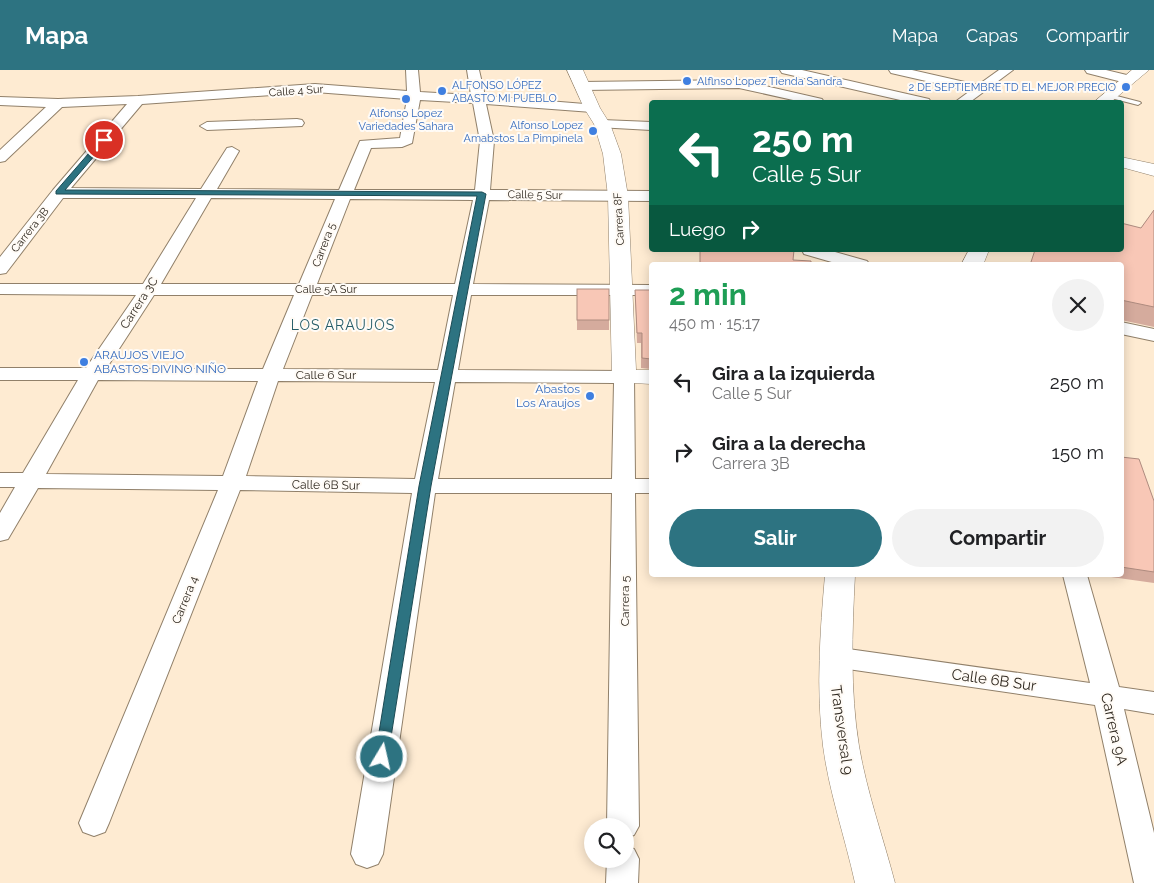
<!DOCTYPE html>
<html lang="es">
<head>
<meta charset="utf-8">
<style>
  body { margin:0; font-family:Raleway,sans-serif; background:#f2f2f2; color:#202124; height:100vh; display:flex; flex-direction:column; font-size:19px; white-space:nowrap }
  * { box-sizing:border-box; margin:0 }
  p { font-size:16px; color:#757577 }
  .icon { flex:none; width:28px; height:28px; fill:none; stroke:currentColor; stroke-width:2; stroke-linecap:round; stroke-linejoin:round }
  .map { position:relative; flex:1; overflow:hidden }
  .panel { position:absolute; left:649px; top:192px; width:475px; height:315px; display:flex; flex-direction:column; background:#fff; border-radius:5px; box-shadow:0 2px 12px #0003 }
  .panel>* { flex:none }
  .hud { position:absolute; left:649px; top:30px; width:475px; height:152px; border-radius:5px; box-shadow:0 2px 12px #0003; background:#0b6e4f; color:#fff; overflow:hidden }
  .controls { position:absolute; left:584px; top:748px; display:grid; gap:10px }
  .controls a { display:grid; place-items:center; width:50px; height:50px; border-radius:50%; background:#fff; box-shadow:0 2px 12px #0003; font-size:25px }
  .pin { position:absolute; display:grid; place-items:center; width:42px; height:42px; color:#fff; margin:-21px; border:2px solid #fff; border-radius:50%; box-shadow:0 1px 5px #0007 }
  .me { position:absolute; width:55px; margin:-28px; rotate:9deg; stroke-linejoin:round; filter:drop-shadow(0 0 4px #0008) }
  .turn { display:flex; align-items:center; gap:18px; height:105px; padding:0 20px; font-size:22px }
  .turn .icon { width:65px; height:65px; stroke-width:2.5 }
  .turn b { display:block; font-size:35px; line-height:42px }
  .then { display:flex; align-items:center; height:48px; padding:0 20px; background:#0003; gap:10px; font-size:19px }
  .round { display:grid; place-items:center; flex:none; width:52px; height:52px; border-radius:26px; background:#f2f2f2 }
  .headline { display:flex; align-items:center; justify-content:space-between; height:85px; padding:0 20px }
  h1 { font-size:30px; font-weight:700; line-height:38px; color:#1e9e55 }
  .cta { display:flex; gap:10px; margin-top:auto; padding:10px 20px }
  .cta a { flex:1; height:58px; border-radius:30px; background:#2d7381; color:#fff; font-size:20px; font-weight:700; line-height:58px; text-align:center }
  .cta a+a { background:#f2f2f2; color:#202124 }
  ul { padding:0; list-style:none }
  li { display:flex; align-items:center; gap:15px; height:70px; padding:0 20px }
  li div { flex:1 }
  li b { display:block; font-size:19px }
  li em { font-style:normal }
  header { display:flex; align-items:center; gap:30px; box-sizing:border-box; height:70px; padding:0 25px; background:#2d7381; color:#fff }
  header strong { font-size:24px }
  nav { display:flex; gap:28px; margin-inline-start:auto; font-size:18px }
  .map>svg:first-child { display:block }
</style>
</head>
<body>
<header>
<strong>Mapa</strong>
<nav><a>Mapa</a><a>Capas</a><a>Compartir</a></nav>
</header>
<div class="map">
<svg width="1154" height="813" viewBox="0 0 1154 813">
  <rect width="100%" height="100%" fill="#feebd2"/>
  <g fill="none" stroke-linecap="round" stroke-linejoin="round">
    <defs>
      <path id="lane" d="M1109,24L1140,32L1141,33L1138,35L1107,27V25Z"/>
      <g id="street">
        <path d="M406,0H418L420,22L471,25L467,0H479L485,26L597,35L599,38L597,41L592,42L486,34L494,71L490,120L651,121V131L489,130L473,214L651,215V225H471L458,300L624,301L631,303L634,307L635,409H651V423H635L639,756L634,765L625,768V756H607L612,423H435L383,784L378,794L367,798L356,794L351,784L412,423L240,420L109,753L105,762L94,766L83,762L79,753L218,420L38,418L8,469L0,471V443L15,417H0V403H23L78,310H0V298H86L136,225L0,224V214H143L196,128H63L6,203L0,204V187L53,120L127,34L62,37L5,91L0,92V80L46,37L0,35V27L58,29L138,26L315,14L407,21ZM315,22L407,29L400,68L360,71L339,120L217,119L239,81L232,77L227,78L201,119L71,118L142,34ZM420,30L473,33L480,71L475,120H354L371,78L402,77L412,73ZM211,128L335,129L299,214H161ZM350,129L473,130L455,214H317ZM154,225H294L263,299H106ZM312,225H453L438,300L283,299ZM98,310L258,311L223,406L46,404ZM278,311L435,312L415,409L246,406ZM455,312L614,313L612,409H438Z"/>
        <path d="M780,0H802L929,29L931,32H909L782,3Z"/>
        <path d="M889,0H912L978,15L999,0H1013L970,32H955L970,21L891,3Z"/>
        <path d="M1085,0H1106L1135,7L1136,10L1130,14L1087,3Z"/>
        <path d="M739,10L822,29L824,32H802L739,18L582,20L576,16L582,12Z"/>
        <path d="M297,49L302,50L304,53L302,56L207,60L200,56L207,52Z"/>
        <path d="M602,50L651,52V60L597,57L595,54Z"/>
        <path d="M802,180H828L867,191L870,195H842L804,184Z"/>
        <path d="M1121,252L1154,259V271L1121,264Z"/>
        <path d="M1063,505H1087L1119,617L1154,622V644L1124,639L1154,763V813H1134L1095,635L834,597L824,594L821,587L824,580L834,577L1090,613Z"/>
        <path d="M625,776L634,779L639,789L638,813H606L607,789H625Z"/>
      </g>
      <g id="secondary">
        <path d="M567,0H583L600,38L610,54L621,84L628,126L636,300H651V314L615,312L612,307L608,126L603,84L594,54L584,38Z"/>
        <path d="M1132,0H1149L1111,32H1094Z"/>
        <path d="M1121,87L1154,94V106L1121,97Z"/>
        <path d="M969,180H989L983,195H961Z"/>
        <path d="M825,505H855C852,562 850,620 859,676C867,723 883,767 895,813H855C845,767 829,722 823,676C816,619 820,562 825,505Z"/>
      </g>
    </defs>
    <!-- lane casing -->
    <use href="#lane" stroke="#91806a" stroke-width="2"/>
    <!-- street casing -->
    <use href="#street" stroke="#91806a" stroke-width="2"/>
    <!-- secondary casing -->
    <use href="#secondary" stroke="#91806a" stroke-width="1"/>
    <!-- lane -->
    <use href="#lane" fill="#fff" fill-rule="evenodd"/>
    <!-- street -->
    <use href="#street" fill="#fff" fill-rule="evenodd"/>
    <!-- secondary -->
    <use href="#secondary" fill="#fff" fill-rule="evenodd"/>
  </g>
  <!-- wall -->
  <g fill="#d5ab9d">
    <path d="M1154,140V257L1121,250V195L1141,158Z"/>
    <path d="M577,219L609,250V260H577Z"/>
    <path d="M635,220H651V299L641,298V273H637Z"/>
    <path d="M1121,387L1154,431V513L1104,506L1103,505H1121Z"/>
  </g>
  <!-- building -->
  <g fill="#f8c7b6" stroke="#ae8b7f">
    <path d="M1154,140V237L1121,230V195H1030L1035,180H1121V153L1141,158Z"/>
    <path d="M700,180H794L793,190L811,191V195H700Z"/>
    <rect x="577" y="219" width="32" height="31"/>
    <path d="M635,220H651V289L642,288V263H637Z"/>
    <path d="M1121,387L1139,389L1154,431V502L1121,497Z"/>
  </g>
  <!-- route -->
  <path fill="#2d7381" stroke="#1d4b54" d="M102,68L108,70L65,120L482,122L486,124L431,416L387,692H377L375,687L419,416L477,126L56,124V121Z"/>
  <!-- markers -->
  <g fill="#3f7fe0" stroke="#fffbf6" stroke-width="2">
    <circle cx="687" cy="11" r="5"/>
    <circle cx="1126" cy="17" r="5"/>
    <circle cx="442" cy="21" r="5"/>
    <circle cx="406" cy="29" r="5"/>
    <circle cx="593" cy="61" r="5"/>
    <circle cx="84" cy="292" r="5"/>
    <circle cx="590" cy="326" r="5"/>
  </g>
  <g text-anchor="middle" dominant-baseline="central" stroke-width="4" stroke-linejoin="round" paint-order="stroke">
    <!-- far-shop labels -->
    <g font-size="11" fill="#366cbe" stroke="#fffbf6" text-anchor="start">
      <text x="697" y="11">Alflnso Lopez Tienda Sandra</text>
      <text x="452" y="15">ALFONSO LÓPEZ<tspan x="452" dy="13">ABASTO MI PUEBLO</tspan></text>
      <text x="1116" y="17" text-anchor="end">2 DE SEPTIEMBRE TD EL MEJOR PRECIO</text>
      <text x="406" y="43" text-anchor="middle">Alfonso Lopez<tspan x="406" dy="13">Variedades Sahara</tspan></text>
      <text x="583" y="55" text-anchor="end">Alfonso Lopez<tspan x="583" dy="13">Amabstos La Pimpinela</tspan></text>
    </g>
    <!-- far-street labels -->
    <g font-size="11" fill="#312a21" stroke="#fffbf6">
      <text transform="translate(296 21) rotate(-4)">Calle 4 Sur</text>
      <text transform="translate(535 125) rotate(1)">Calle 5 Sur</text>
      <text transform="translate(619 149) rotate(-93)">Carrera 8F</text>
      <text transform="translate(30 160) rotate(-52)">Carrera 3B</text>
      <text transform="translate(324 175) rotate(-69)">Carrera 5</text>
      <text x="326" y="219">Calle 5A Sur</text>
    </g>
    <!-- street labels -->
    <g font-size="12" fill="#312a21" stroke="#fffbf6">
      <text transform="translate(139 233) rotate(-57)">Carrera 3C</text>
      <text x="326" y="305">Calle 6 Sur</text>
      <text transform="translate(326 415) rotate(1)">Calle 6B Sur</text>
      <text transform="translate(185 530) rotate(-68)">Carrera 4</text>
      <text transform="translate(625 531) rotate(-90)">Carrera 5</text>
    </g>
    <!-- shop labels -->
    <g font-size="12" fill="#366cbe" stroke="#fffbf6" text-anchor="start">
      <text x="94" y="285">ARAUJOS VIEJO<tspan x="94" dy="14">ABASTOS DIVINO NIÑO</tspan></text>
      <text x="580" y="319" text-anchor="end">Abastos<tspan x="580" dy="14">Los Araujos</tspan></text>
    </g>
    <!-- neighbourhood labels -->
    <g font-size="14" letter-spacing="1" fill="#255c67" stroke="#fffbf6">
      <text x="343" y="255">LOS ARAUJOS</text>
    </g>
    <!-- near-street labels -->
    <g font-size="15" fill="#312a21" stroke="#fffbf6">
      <text transform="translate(994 610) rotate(8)">Calle 6B Sur</text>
      <text transform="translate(1114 659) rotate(77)">Carrera 9A</text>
      <text transform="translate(842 660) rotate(82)">Transversal 9</text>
    </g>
  </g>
</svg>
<div class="controls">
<a><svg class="icon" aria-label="search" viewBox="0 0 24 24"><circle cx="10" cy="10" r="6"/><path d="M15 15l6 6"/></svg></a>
</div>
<div class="pin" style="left:104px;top:70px;background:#d93025"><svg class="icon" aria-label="arrive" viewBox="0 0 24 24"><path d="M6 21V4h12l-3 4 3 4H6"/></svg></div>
<svg class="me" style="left:382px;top:687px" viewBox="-20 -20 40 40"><circle r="17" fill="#2d7381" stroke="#fff" stroke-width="3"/><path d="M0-11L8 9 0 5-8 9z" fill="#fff"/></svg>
<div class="hud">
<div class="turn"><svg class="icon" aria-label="left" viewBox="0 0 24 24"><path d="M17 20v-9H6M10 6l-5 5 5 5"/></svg><div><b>250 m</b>Calle 5 Sur</div></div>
<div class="then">Luego<svg class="icon" aria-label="right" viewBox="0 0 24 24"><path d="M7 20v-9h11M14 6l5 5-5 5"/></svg></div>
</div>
<section class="panel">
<div class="headline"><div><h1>2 min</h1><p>450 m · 15:17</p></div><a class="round"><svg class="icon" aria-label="close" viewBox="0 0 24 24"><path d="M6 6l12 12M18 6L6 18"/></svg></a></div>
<ul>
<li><svg class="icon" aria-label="left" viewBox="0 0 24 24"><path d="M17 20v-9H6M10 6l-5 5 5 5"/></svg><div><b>Gira a la izquierda</b><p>Calle 5 Sur</p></div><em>250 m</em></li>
<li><svg class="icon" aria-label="right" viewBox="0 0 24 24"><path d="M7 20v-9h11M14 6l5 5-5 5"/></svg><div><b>Gira a la derecha</b><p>Carrera 3B</p></div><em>150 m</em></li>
</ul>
<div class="cta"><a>Salir</a><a>Compartir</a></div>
</section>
</div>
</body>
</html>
